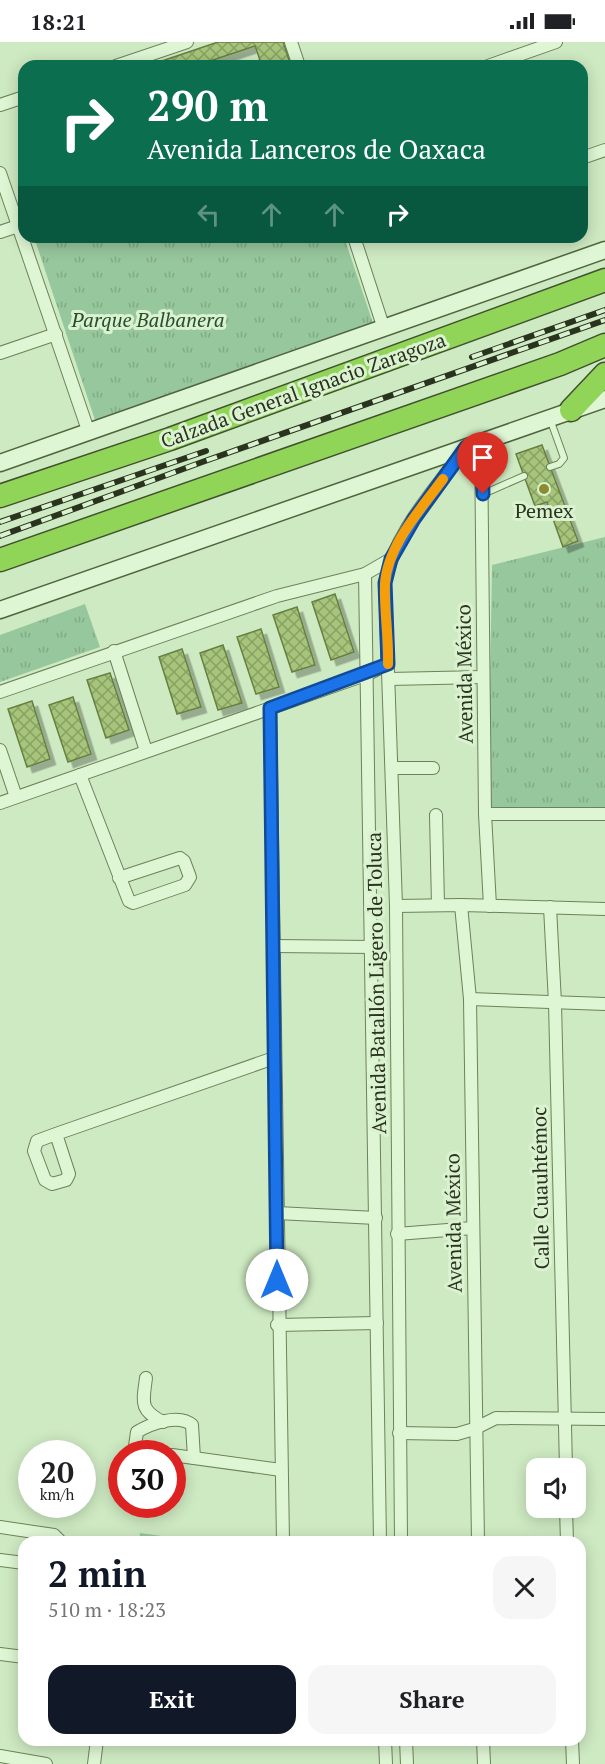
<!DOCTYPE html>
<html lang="en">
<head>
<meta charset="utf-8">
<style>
  body { margin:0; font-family:"PT Serif",serif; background:#f6f6f6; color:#202124; height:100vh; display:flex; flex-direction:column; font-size:22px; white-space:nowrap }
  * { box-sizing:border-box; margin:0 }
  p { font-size:20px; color:#757577 }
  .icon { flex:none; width:33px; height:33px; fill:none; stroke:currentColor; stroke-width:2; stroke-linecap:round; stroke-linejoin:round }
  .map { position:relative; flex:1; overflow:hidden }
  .details { position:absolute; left:18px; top:1494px; width:568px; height:210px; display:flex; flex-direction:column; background:#fff; border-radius:18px; box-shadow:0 3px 15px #0003 }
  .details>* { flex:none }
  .hud { position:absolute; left:18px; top:18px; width:570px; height:183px; border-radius:18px; box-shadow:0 3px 15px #0003; background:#0b6e4f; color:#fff; overflow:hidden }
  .tools { position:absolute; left:526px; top:1416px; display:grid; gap:12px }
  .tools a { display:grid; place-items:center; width:60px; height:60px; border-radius:12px; background:#fff; box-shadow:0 3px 15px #0003; font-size:30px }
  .speed { position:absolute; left:18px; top:1398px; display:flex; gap:12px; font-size:30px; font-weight:700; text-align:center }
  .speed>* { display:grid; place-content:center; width:78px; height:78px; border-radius:50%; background:#fff; box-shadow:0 3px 15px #0003; line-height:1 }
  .speed small { font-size:15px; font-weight:400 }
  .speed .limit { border:9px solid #d22; background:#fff; color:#111 }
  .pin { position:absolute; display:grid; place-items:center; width:51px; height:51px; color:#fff; margin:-62px -26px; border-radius:50% 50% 50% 0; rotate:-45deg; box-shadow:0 0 6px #0007 }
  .pin .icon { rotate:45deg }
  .me { position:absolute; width:66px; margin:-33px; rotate:0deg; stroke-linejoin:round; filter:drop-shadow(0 0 4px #0008) }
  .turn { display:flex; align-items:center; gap:21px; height:126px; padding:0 30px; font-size:27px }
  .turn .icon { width:78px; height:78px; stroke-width:2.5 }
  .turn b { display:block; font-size:42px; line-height:51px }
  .lanes { display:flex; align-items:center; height:57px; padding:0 30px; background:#0003; justify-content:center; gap:30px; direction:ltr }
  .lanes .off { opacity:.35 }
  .round { display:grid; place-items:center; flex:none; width:63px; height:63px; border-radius:18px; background:#f6f6f6 }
  .headline { display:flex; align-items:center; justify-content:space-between; height:102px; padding:0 30px }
  h1 { font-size:36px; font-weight:600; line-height:45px; color:#111827 }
  .cta { display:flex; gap:12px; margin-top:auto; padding:12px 30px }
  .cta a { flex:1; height:69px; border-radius:18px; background:#111827; color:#fff; font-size:24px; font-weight:600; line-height:69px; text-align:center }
  .cta a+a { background:#f6f6f6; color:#202124 }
  .status { display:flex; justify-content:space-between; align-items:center; height:42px; padding:0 30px; background:#fff; direction:ltr }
  .status svg { height:16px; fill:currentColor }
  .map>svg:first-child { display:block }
</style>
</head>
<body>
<div class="status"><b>18:21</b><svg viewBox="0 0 49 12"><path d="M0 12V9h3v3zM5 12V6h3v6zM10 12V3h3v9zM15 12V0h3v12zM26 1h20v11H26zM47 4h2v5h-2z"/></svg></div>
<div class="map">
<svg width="605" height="1722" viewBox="0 0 605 1722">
  <defs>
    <pattern id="park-tufts" width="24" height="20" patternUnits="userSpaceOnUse" patternTransform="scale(1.5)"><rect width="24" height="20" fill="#97c79c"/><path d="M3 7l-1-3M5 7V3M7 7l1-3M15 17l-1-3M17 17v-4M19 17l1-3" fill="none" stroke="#82ab86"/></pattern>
    <pattern id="building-cross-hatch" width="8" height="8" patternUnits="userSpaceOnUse" patternTransform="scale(1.5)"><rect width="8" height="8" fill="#a7c57a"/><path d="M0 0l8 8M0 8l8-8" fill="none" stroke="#88a163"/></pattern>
    <filter id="shadow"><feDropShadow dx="5.5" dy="5.5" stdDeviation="0" flood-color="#0004"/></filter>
  </defs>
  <rect width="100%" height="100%" fill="#ceeac2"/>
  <!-- park -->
  <g fill="url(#park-tufts)">
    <path d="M34,195H344L374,284L96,381Z"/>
    <path d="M605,495V769L488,770L492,523Z"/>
    <path d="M85,562L100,605L0,640V593Z"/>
    <path d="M140,1491L206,1500H139Z"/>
  </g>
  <!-- building -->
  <g fill="url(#building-cross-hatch)" stroke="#687f42" stroke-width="1.5" filter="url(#shadow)">
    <path d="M218,0H283L291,24H255L254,20L260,18L255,4L195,24H147Z"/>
    <path d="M542,403L578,499L563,505L547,460L535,464L516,412Z"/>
    <path d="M335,552L354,610L331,618L312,560Z"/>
    <path d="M297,565L315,623L292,630L273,573Z"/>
    <path d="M261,587L279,645L256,652L237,595Z"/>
    <path d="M223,603L242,661L218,668L200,611Z"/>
    <path d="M182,607L201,665L177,672L159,615Z"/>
    <path d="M110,631L129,688L106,696L87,638Z"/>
    <path d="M73,655L91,712L68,720L49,663Z"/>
    <path d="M32,659L50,717L27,725L8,667Z"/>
  </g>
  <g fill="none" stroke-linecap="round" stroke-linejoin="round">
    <defs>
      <g id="service">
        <path d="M550,425L559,422L564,416L550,377"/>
        <path d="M483,452L524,434"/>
      </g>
      <g id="minor">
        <path d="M291,0L299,24"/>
        <path d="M116,24L187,0"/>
        <path d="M488,24L556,0"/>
        <path d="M0,63L24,55"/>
        <path d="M582,116L605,108"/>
        <path d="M0,131L89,391"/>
        <path d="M0,190L24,182"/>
        <path d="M354,195L384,287"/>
        <path d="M0,311L56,292"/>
        <path d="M481,400L485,772L490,864"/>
        <path d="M365,532L380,1500"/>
        <path d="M114,609L146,709"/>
        <path d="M389,637L483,635"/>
        <path d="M0,650L277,554L365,532L391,517"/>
        <path d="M270,666L283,1500"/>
        <path d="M0,708L16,755"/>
        <path d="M392,726H433"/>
        <path d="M80,733L129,859L133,861L185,843L190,835L184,819L180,816L119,836"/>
        <path d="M0,761L368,632L388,622"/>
        <path d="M485,772H605"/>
        <path d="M436,773L438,863"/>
        <path d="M461,863L470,957L478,1500"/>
        <path d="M396,864L461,863L605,867"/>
        <path d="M550,865L555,961L566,1426"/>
        <path d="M274,904L373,905"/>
        <path d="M470,957L605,962"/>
        <path d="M56,1092L69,1132L66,1138L52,1142L45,1138L34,1109L37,1099L56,1092L274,1016"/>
        <path d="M277,1171L376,1176"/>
        <path d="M397,1192L473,1186"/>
        <path d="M277,1283L377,1281"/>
        <path d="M146,1336C143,1360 139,1368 163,1380"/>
        <path d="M399,1391L457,1392L474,1387L496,1376L605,1377"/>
        <path d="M161,1412L141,1409L135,1404L137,1390C150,1382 179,1371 192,1383L194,1416"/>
        <path d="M172,1413L281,1428"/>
        <path d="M566,1466L567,1500"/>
        <path d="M0,1485L54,1493L61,1500"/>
        <path d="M401,1500L396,864L385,541C394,490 436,447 465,406"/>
        <path d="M0,1518L24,1521"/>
        <path d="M0,1612L24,1615"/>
        <path d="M385,1698L386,1722"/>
        <path d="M406,1698L407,1722"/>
        <path d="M483,1698L484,1722"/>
        <path d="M572,1698L573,1722"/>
        <path d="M0,1714L46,1722"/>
        <path d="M94,1722L97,1698"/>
      </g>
      <g id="secondary">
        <path d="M0,421L605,208"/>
        <path d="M0,568L605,357"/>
      </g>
      <g id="motorway">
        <path d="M571,368L605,332"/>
        <path d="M0,454L170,397L605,238"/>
        <path d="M0,518L560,322L605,303"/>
      </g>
    </defs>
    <!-- service casing -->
    <use href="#service" stroke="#6d825a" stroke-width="8"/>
    <!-- minor casing -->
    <use href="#minor" stroke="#6d825a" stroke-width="14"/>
    <!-- secondary casing -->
    <use href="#secondary" stroke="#51643e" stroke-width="19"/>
    <!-- motorway casing -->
    <use href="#motorway" stroke="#41502f" stroke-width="25"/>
    <!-- service -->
    <use href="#service" stroke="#def6d4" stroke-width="6"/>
    <!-- minor -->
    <use href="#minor" stroke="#def6d4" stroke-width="12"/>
    <!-- secondary -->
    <use href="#secondary" stroke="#def6d4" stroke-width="16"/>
    <!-- motorway -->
    <use href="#motorway" stroke="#90d458" stroke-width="22"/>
    <defs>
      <g id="rail">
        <path d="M472,315L605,268"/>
        <path d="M0,480L206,409"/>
        <path d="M0,494L205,419L605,278"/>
      </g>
    </defs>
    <!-- rail casing -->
    <use href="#rail" stroke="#29331e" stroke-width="6"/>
    <!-- rail -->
    <use href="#rail" stroke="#dbf2d1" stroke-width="4" stroke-dasharray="11" stroke-linecap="butt"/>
  </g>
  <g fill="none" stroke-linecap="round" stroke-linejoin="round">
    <defs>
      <path id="route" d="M277,1238L270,666L388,622L385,541L391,517L414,477L466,405L481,400L483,452"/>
    </defs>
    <!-- route casing -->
    <use href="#route" stroke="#114b97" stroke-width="15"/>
    <!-- route -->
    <use href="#route" stroke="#1a73e8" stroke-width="10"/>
    <!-- slow -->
    <path stroke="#f59e0b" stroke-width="10" d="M388,622C389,596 384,569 385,542C387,504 421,467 443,437"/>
  </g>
  <!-- markers -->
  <circle fill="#8c8b2f" stroke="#dbf2d1" stroke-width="2" cx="544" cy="447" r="6"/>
  <g text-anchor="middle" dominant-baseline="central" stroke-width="6" stroke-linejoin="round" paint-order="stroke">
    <!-- park labels -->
    <g font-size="20" font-style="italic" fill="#264e2f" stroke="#dbf2d1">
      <text x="148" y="277">Parque Balbanera</text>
    </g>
    <!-- street labels -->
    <g font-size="20" fill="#29331e" stroke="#dbf2d1">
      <text transform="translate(303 348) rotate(-20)">Calzada General Ignacio Zaragoza</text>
      <text transform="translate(464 632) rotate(-91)">Avenida México</text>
      <text transform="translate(376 941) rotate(-91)">Avenida Batallón Ligero de Toluca</text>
      <text transform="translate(540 1146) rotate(-91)">Calle Cuauhtémoc</text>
      <text transform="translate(453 1181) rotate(-91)">Avenida México</text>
    </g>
    <!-- poi labels -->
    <g font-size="20" fill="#29331e" stroke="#dbf2d1">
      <text x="544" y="468">Pemex</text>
    </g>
  </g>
</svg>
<div class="tools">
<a><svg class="icon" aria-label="sound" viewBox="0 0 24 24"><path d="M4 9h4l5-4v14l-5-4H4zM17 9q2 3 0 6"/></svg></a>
</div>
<div class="speed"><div>20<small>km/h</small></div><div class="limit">30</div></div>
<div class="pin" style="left:483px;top:452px;background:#d93025"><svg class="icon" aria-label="arrive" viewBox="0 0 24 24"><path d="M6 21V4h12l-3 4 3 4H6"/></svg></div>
<svg class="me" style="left:277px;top:1238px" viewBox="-20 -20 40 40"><circle r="19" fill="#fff"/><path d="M0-13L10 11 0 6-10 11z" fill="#1a73e8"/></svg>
<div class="hud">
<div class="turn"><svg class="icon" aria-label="right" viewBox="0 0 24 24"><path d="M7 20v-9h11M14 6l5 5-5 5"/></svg><div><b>290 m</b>Avenida Lanceros de Oaxaca</div></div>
<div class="lanes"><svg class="icon off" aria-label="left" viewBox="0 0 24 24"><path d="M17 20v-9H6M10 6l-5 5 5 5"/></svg><svg class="icon off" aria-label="ahead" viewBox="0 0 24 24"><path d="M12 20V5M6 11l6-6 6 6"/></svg><svg class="icon off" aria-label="ahead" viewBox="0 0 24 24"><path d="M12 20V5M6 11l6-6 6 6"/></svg><svg class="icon" aria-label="right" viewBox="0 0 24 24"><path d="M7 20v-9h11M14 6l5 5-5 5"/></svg></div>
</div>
<section class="details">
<div class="headline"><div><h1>2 min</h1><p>510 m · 18:23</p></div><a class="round"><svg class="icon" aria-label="close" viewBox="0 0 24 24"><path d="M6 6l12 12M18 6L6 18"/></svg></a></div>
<div class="cta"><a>Exit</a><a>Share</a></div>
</section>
</div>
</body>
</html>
